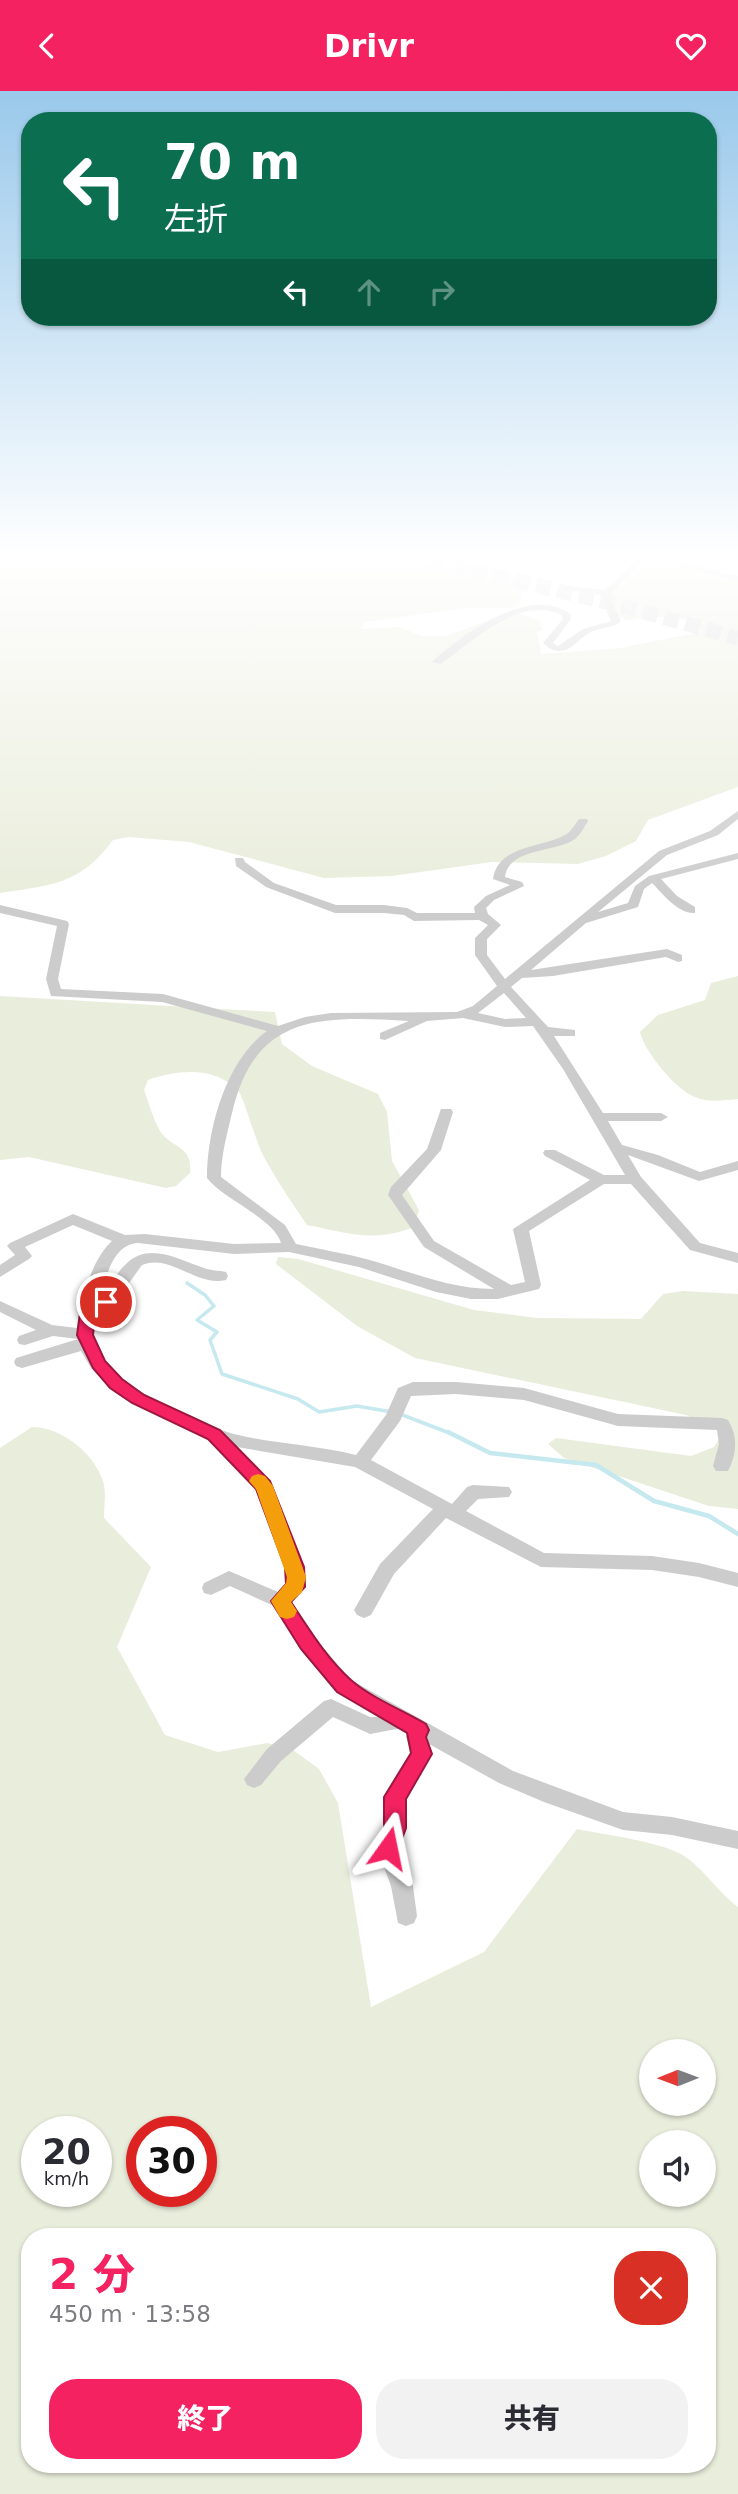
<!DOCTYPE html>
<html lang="ja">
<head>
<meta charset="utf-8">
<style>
  body { margin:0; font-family:"DejaVu Sans","Noto Sans JP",sans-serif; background:#f2f2f3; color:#2b2b33; height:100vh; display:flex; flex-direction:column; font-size:26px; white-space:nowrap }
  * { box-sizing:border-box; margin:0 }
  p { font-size:23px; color:#7c7c81 }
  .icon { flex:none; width:38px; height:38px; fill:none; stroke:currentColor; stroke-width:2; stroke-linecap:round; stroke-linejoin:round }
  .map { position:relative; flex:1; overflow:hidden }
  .drawer { position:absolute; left:21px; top:2137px; width:695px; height:245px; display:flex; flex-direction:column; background:#fff; border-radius:28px; box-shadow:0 2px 5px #0004 }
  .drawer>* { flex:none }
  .top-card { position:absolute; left:21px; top:21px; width:696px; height:214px; border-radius:28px; box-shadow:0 2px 5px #0004; background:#0b6e4f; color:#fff; overflow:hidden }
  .needle { width:46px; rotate:269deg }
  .tools { position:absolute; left:639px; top:1948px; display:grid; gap:14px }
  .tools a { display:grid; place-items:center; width:77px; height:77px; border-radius:50%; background:#fff; box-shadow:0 2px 5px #0004; font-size:35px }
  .speed { position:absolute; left:21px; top:2025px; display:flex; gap:14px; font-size:35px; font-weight:700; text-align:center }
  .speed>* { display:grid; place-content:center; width:91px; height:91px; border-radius:50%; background:#fff; box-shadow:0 2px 5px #0004; line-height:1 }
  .speed small { font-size:18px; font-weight:400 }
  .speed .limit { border:10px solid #d22; background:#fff; color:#111 }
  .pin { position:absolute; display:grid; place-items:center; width:60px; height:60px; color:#fff; margin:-30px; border:4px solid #fff; border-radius:50%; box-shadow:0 2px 7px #0007 }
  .me { position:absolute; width:77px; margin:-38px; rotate:12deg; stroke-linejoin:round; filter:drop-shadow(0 0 5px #0008) }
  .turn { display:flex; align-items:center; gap:24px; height:147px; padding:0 28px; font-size:32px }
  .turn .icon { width:91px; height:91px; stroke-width:2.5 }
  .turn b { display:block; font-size:49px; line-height:60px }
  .lanes { display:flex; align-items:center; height:66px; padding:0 28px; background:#0003; justify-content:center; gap:35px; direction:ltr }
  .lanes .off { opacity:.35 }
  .round { display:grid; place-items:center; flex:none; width:74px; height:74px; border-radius:28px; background:#f2f2f3 }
  .overview { display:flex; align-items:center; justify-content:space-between; height:119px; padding:0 28px }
  h1 { font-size:42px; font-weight:800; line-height:52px; color:#f52262 }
  .button { display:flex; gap:14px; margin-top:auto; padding:14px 28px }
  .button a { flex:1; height:80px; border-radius:28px; background:#f52262; color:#fff; font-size:28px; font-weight:800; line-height:80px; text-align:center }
  .button a+a { background:#f2f2f3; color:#2b2b33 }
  header { display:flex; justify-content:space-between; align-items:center; height:91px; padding:0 28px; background:#f52262; color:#fff; font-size:32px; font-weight:800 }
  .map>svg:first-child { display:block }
</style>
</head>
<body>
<header><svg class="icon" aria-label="back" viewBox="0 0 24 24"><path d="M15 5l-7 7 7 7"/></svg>Drivr<svg class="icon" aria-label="heart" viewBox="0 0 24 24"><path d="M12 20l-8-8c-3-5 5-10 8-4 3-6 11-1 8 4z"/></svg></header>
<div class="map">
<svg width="738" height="2403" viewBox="0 0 738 2403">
  <rect width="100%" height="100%" fill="#fff"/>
  <!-- green -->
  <g fill="#e9eddb" fill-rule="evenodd">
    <path d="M0,469H273L302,471L370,469L427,471L449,475L459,472L479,473L525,489L520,511L513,517H464L365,531L361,538L400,536L421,545H446L513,520L540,530L543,539L537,541L541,563L620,557L700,541L699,532C676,524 651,525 627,530L612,521L615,510L609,504L651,469L681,472L738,487V696L648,729L636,750L606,765L578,773L492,771L392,785L324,787L189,751L129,746L113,749C80,794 51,794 0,802Z"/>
    <path d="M738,885V1008C725,1009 707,1012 695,1006C676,999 644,960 640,941L658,924L705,909L711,892Z"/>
    <path d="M0,905L275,921L282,953L312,975L378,1003L387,1021L392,1070L419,1119L414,1136C373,1152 348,1142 307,1134C291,1110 274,1086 261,1060C256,1049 243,1006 239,1001C216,974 177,979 148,989L144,999C149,1012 153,1028 160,1040C172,1058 193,1054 190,1082L176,1095L166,1097L29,1066L0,1069Z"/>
    <path d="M278,1166L298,1168L474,1219L537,1227L641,1228L663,1203L683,1200L738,1203V1418L709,1415L564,1367L548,1353L556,1347L691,1365L714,1356L724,1340L686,1324L415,1267L357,1235L276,1173Z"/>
    <path d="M32,1336C62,1336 97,1364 104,1394C106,1404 104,1416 104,1427L151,1476L117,1556L165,1644L218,1661L267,1652L293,1659L319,1678L338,1712L371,1916L484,1861L577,1738C605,1744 667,1751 687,1767C706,1781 719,1802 738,1816V2403H0V1357ZM651,1960H704V2012H651ZM37,2040H96V2100H37ZM142,2040H201V2100H142ZM651,2051H704V2104H651ZM30,2146H707V2373H30Z"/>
  </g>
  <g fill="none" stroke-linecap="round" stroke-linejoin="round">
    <!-- stream-far1 -->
    <g stroke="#c6e8ef" stroke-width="3.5">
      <path d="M187,1192L205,1204L214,1215L197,1229L217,1241L210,1249L222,1283L298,1308L319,1321L357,1315L392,1321"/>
      <path d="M400,1323L452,1343"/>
    </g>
    <!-- stream -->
    <path stroke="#c6e8ef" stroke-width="4.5" d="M448,1341L490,1362L596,1374L654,1410L709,1425L738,1443"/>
    <!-- highway-tunnel -->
    <path stroke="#d5d5d5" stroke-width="15" stroke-dasharray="15 7" stroke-linecap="butt" d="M429,469L623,515L738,547"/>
    <!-- minor -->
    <g fill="#ccc" fill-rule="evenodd">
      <path d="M636,469H644L609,505L621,530C612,538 599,536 589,542C579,548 571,560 559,560C552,560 548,556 543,552L563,528L562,524C518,504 474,550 440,573L432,571C462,543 531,493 570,523L571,528L553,552L558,555L583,538L611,530L600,504L563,498L567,495L605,499Z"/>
      <path d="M663,469H675L738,485V491Z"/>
      <path d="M738,720V728L718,744L667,764L598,821L628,812L635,795L649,785L738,762V768L661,788L677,805L695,816V822C678,823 663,803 652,792L644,798L638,816L586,832L531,879L667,858L682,864V870L678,871L666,866L553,885L522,887L511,896L548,936L575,939V945H554L603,1022H661L668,1026L661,1030H608L622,1054L658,1064L700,1081L738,1070V1079L699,1090L628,1064L641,1086L700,1152L738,1162V1172L690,1159L631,1093H604L529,1140L541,1194L539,1198L498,1208H471L436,1201L359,1176L289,1161L234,1163L138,1152C111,1154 106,1188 100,1209C109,1197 115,1183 126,1173C149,1150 179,1169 204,1177C211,1180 218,1179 226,1181L228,1185L226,1189C196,1196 170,1162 142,1174L111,1217L95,1225C84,1282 148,1305 190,1324C205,1331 218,1339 234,1343C274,1353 316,1354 356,1364L386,1324L398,1297L413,1291H456L524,1297L618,1323L722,1327L728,1329C738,1345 737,1363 728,1380H716L713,1375L719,1353L717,1339L618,1335L524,1309L456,1303L411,1305L400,1330L371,1369L452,1413L467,1396L473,1394L509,1396L512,1401L509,1406L478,1408L466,1420L544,1462L652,1465L699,1472L738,1482V1496L699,1486L652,1479L541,1476L446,1427L394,1483L371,1524L364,1527L357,1524L354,1519L380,1473L433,1418L355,1376L237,1356L273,1395L306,1486L302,1500L292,1511L315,1547L351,1589L513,1680L623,1721L672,1726L738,1740V1758L672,1744L623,1739L544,1711L499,1692L429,1653L432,1663L405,1707L406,1737L399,1757L413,1795L417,1825L414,1832L406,1835L398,1832L391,1795L377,1757L384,1736L385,1706L411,1662L406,1646L408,1641L402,1637L370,1643L333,1626L281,1670L261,1694L254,1697L247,1694L244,1688L267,1658L324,1610L331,1608L370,1626H382L337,1601L301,1559L274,1515L230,1495L211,1504L204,1502L202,1497L204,1492L229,1480L278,1501L286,1492L288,1486L256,1398L208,1347L134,1312L103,1290L91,1277L81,1260L22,1277L16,1275L14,1271L16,1267L78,1248L53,1245L25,1254L19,1253L17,1249L19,1245L36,1239L0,1221V1210L52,1234L77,1237C81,1210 91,1169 112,1150L73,1134L25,1156L32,1165L29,1168L0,1186V1174L15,1164L7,1155L10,1152L73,1123L125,1144L145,1143L234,1153L281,1152C274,1127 224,1109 207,1087C207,1038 226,969 267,940L162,911L51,905L46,888L57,835L0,822V814L67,830L69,833L58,888L61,898L163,903L278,935L305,926L331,922L457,921L473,915L497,895L475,864V847L488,834L479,829L414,830L404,824L384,822H335L266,796L236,775L235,767H243L245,771L274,792L336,814H384L407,817L417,822H475L474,816L486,805L510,794L493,788C498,754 541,757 565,744C571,741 575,733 579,728H587L588,730C585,735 580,744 575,748C556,762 509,756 505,786L522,791L524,795L494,809L486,817L488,823L501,834L487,848V864L505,888L659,760L710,740ZM504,902L526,927L505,928L478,922ZM463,927L505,936L533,935L563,978L625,1084H604L555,1059H545L543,1062L545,1065L590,1089L513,1138L525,1191L511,1194L434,1150L402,1104L441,1059L453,1021L451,1018H441L427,1058L391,1096L388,1104L424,1156L494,1198C449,1198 409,1180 366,1168C343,1162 319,1158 296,1153L285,1134L221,1086C221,1065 227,1043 232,1022C255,922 321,925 409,930L380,942V948L385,949L427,930Z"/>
    </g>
  </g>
  <!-- sky -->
  <linearGradient id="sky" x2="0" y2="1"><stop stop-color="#9ac9eb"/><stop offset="0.58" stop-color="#fff"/><stop offset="1" stop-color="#fff" stop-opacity="0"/></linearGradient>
  <rect width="738" height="805" fill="url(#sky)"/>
  <!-- route -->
  <path fill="#f52262" stroke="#9f1640" stroke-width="2" d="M106,1206L114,1211L95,1226L93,1244L105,1270L122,1288L144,1304L220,1339L270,1390L304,1476L305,1496L291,1511C309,1538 327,1568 351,1589C370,1606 404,1620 426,1633L429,1639L426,1646L432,1663L406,1708V1737L396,1764L388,1767L381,1764L378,1757L384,1737V1706L411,1662L407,1642L337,1601L301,1558L274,1515L271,1510L286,1493L285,1476L256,1398L208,1348L132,1312L110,1297L93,1277L77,1244L80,1222Z"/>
  <!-- slow -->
  <path fill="#f59e0b" d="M258,1383L265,1385L273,1395L306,1486L302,1501L291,1511L297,1520L294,1526L287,1528L280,1526L271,1510L286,1492L287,1486L256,1398L249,1390L252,1385Z"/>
</svg>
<div class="tools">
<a><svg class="needle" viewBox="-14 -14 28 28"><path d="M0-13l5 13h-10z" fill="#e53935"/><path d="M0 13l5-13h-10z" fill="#7c7c81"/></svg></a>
<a><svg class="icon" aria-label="sound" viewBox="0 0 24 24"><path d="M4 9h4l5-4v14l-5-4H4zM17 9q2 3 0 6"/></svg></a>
</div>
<div class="speed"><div>20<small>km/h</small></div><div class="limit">30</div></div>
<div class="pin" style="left:106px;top:1211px;background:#d93025"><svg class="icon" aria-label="arrive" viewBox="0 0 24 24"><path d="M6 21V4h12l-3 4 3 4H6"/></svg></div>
<svg class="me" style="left:388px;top:1757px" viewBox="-20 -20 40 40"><path d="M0-17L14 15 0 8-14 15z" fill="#f52262" stroke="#fff" stroke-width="4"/></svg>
<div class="top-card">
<div class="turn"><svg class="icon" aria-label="left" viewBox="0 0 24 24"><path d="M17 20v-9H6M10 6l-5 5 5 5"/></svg><div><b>70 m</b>左折</div></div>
<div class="lanes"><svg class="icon" aria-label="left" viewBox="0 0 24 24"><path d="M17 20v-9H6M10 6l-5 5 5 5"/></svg><svg class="icon off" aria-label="ahead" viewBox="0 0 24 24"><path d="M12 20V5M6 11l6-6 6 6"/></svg><svg class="icon off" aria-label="right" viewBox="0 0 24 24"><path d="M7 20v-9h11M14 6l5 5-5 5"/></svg></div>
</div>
<section class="drawer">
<div class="overview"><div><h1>2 分</h1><p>450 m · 13:58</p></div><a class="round" style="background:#d93025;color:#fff"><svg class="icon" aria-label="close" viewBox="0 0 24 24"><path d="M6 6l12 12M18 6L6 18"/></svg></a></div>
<div class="button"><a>終了</a><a>共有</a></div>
</section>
</div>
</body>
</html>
